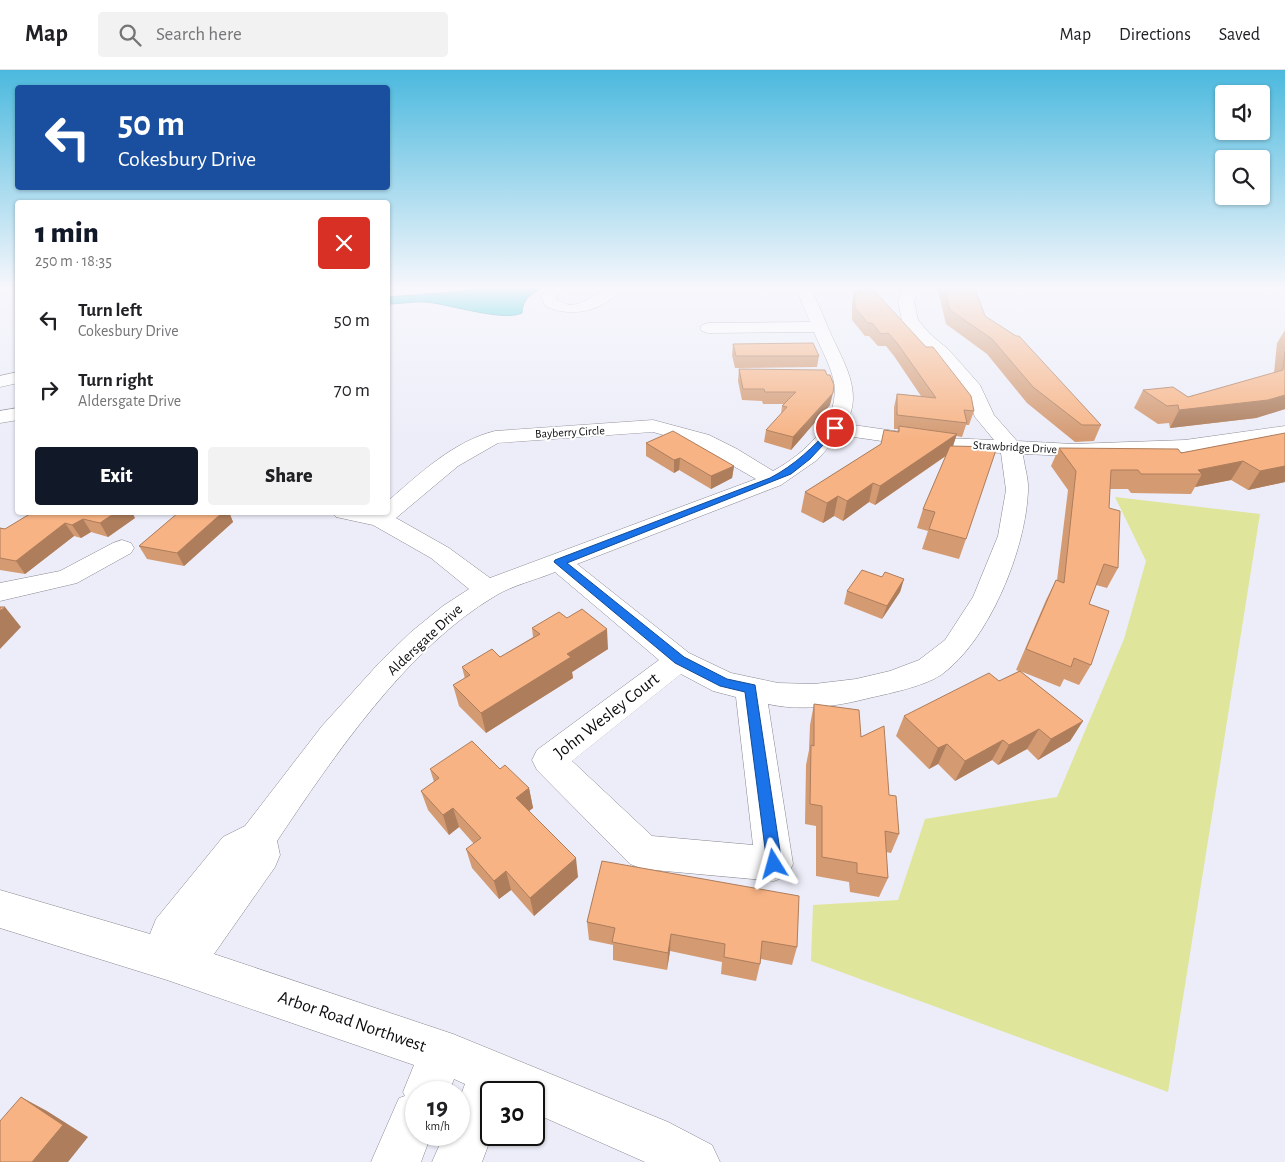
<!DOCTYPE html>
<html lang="en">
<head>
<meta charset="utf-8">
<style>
  body { margin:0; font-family:"Alegreya Sans",sans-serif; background:#f2f2f2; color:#202124; height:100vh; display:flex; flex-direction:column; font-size:19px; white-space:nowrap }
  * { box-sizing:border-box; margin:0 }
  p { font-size:16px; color:#757577 }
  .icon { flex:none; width:28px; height:28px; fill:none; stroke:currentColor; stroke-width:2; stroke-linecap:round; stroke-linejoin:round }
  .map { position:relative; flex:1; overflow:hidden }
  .drawer { position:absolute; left:15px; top:130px; width:375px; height:315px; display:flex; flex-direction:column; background:#fff; border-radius:5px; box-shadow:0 1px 4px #0004 }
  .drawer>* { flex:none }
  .guide { position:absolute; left:15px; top:15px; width:375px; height:105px; border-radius:5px; box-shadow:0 1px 4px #0004; background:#1a4fa0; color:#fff; overflow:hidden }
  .fabs { position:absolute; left:1215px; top:15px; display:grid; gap:10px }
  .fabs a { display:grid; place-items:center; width:55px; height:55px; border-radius:5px; background:#fff; box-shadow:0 1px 4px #0004; font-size:25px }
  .speed { position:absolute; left:405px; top:1011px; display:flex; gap:10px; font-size:25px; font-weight:700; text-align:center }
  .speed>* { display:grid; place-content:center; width:65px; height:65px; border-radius:50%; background:#fff; box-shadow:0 1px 4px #0004; line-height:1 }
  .speed small { font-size:12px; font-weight:400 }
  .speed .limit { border:2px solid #111; border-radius:8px; background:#fff; color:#111 }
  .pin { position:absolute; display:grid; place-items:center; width:42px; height:42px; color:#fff; margin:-21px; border:2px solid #fff; border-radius:50%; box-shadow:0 1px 5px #0007 }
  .me { position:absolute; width:55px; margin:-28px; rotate:352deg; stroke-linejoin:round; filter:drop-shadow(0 0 4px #0008) }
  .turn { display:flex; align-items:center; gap:18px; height:105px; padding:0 20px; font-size:22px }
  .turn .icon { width:65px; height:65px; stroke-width:2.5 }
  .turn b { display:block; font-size:35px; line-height:42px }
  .round { display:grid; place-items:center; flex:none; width:52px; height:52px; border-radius:5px; background:#f2f2f2 }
  .summary { display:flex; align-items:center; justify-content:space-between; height:85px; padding:0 20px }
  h1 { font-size:30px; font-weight:800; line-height:38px; color:#111827 }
  .action { display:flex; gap:10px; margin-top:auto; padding:10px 20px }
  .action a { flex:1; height:58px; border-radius:5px; background:#111827; color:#fff; font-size:20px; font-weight:800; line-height:58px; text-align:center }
  .action a+a { background:#f2f2f2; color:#202124 }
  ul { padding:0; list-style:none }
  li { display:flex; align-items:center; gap:15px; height:70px; padding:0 20px }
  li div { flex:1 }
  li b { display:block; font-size:19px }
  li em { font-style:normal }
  header { display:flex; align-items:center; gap:30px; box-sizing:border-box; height:70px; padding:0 25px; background:#fff; border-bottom:1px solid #e0e0e0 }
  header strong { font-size:24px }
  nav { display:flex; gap:28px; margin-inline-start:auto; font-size:18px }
  .search { width:350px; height:45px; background:#f2f2f2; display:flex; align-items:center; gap:12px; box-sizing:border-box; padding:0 18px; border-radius:5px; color:#757577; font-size:19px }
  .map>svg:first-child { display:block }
</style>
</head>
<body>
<header>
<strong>Map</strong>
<div class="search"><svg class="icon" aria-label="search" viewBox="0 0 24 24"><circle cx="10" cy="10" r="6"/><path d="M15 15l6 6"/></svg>Search here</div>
<nav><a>Map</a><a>Directions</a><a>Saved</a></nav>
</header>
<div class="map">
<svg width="1285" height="1092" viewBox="0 0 1285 1092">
  <rect width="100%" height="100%" fill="#ededf9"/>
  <!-- green -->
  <path fill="#dfe59a" d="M1115,427L1260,444L1168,1022L811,891L813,835L898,830L925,749L1057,727L1124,569L1146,491Z"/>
  <!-- water -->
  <path fill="#00c0ce" stroke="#048a95" d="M484,216H545C533,223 522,228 522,243C503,252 449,234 426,232C414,231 400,234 388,234V227L455,222Z"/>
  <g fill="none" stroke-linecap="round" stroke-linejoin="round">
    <defs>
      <g id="minor">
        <path d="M550,216H565L556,227L557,230L569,235L577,234L589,229L608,216H624C605,241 572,249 545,236L541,226Z"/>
        <path d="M795,216H809C818,231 823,247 830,262C843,292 864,321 846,354L944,368L994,370L975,347L964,320L937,288L918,272L902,251L898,231L904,216H918L914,231L918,250L930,264L949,280L980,315L994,345L1017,371L1073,374L1185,370L1285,356V368L1185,382L1073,386L1023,384C1024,396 1029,409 1028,421C1026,479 989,571 941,605C923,617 886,624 865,629C834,637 799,641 768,634L793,794L787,806L774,811L643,799L630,794L537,700L532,690L537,680L659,590L555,502C536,510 513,515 495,526C407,578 333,687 277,771L280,785L275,797L214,884L453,964L668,1052L712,1075L720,1092H645L534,1043V1022H491L492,1065L482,1092H432L444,1065H459V1030L465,1014L454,1009L449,1022H416V1065H431L421,1092H371L399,1028L405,1026L403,1022L414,995L167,910L0,858V820L150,864L156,849L223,767L245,756L322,656L380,592L411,562L443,536L469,519L431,488L373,455L336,447L333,442H388V431C419,404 454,371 495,361L653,350L709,365L737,379L773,401C806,383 843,349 833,308C829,292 820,277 814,262L708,263L702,261L700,258L702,255L708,253L810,252ZM653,362L695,374L756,409L490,508L449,478L396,448L458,396L498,373ZM840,365L944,380L1001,383L1006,420L998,466L973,527L945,570L919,590L890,601L856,609L814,614L778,613L731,603L689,583L577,494L781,415L817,390ZM681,604L713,621L736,627L753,775L652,766L572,691Z"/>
        <path d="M18,302V313L0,317V306Z"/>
        <path d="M18,338V350L0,353V341Z"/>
        <path d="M122,470L131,473L134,478L131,483L77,513L0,531V513L60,501L113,473Z"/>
      </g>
    </defs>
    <!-- minor casing -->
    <use href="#minor" stroke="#878791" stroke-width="1"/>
    <!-- minor -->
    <use href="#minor" fill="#fff" fill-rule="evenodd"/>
  </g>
  <!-- wall -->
  <g fill="#d49a72">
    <path d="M858,216H870L974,341L969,355H966L962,367L956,366L953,376L966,469L959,489L922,479L928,461L917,458L923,439L946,386L875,435L869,432L843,451L834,446L823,453L801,442L805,422L881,374L897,362L898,359H894V337L897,324L921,326L894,286L886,276H878L869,266H865L852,250V234L854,222H858Z"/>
    <path d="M937,216H974L985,246L1101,355L1094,371L1075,372L1027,333L987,284L946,254Z"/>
    <path d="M1285,260V339L1256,348L1170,358L1169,353L1158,354L1134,338L1143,320L1188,327L1274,303L1277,273Z"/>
    <path d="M733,274L819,286L817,297L735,298L732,285Z"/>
    <path d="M739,299L830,335L791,380L764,372L766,360L781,344L782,336L784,334H763L762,331L742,330L738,311Z"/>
    <path d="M1285,363V412L1248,420L1231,410L1195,417L1191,424L1131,423L1128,419H1110L1109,438L1118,498L1107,518L1096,515L1089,534L1091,595L1079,615L1064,609L1060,617L1020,601L1083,651L1070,671L1038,690L1027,679L998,695L992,690L955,711L938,694L929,699L896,666L904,646L999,611L1019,601L1016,600L1046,530L1056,510H1057L1068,420L1051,396L1059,378L1181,383Z"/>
    <path d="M646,373L734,396L732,408L711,419L679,400L674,403L646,386Z"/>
    <path d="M33,442L135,448L108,467L91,462L81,468L74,466L25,504L0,500V458L5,459Z"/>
    <path d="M179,442H229L233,452L184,496L147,489L139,476Z"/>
    <path d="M882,507L904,509L900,522L882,549L844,534L847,521Z"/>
    <path d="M532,558L608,579L572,602L573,608L486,663L459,636L453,615L465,609L462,597L500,587L533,567Z"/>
    <path d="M814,634L861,667L889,725L899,764L891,783L886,782L888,808L879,827L850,822L849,812L816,806V756L805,754L806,695L809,680L810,655Z"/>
    <path d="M430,699H500L529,718L533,738L529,741L578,807L534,846L511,820L499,829L472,798L466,779L474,774L459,757L449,765L428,740L421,721L434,712Z"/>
    <path d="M602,791L797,877L792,895L761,889L760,894L756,911L721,904L722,892L670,881L667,900L613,890V875L589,870L587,852Z"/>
  </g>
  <!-- shaded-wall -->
  <g fill="#ad7d5c">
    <path d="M833,323L830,335L791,380L793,367Z"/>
    <path d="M1285,325V339L1256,348L1170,358L1179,340Z"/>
    <path d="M957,364L951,382L875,435L880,416Z"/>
    <path d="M680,388L679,400L674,403V390Z"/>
    <path d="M1243,391L1231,410L1195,417L1202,404L1198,400Z"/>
    <path d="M734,396L732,408L711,419V406Z"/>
    <path d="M1285,396V412L1248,420L1260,401Z"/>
    <path d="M873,413L869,432L843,451L847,431Z"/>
    <path d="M838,426L834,446L823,453L827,433Z"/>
    <path d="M116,442H132L135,448L108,467L100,453Z"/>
    <path d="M223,442H229L233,452L184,496L177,483Z"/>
    <path d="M83,449L91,462L81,468L72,455Z"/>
    <path d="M65,453L74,466L25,504L16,491Z"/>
    <path d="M904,509L900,522L882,549L887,536Z"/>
    <path d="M5,537L21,557L0,579V541Z"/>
    <path d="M607,559L608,579L572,602L573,608L486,663L481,643L567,584Z"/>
    <path d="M1083,651L1070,671L1038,690L1051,669Z"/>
    <path d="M1039,659L1027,679L998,695L1009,675Z"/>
    <path d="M1003,670L992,690L955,711L965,691Z"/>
    <path d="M947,674L938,694L929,699L938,678Z"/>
    <path d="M529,718L533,738L520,748L516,728Z"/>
    <path d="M453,738L459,757L449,765L443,745Z"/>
    <path d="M576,788L578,807L534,846L530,828Z"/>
    <path d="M506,801L511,820L499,829L494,811Z"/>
    <path d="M671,864L670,881L667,900L668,883Z"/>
    <path d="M21,1027L47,1041L88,1067L68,1092H32Z"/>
  </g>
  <!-- building -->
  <g fill="#f7b384" stroke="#ad7d5c">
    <path d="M861,216H870L926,277H933L971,326L974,341L964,340L967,353L897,345V324L936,328L897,273L888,263L881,264L872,253H868L855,238L854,222L862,223Z"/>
    <path d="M944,216H974L985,246L1016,266H1019L1101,355H1082L1033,317L992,269L950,240Z"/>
    <path d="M813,273L819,286H736L733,274Z"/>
    <path d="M1285,281V325L1268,330L1179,340L1178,335L1167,336L1143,320L1173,317L1188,327L1283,300Z"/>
    <path d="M739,299L825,300L827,305H830L834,315L833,323L793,367L766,360L787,337L782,336L796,322H765L764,319H743Z"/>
    <path d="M899,356L957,364L880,416L873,413L847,431L838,426L827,433L805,422L881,374L884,360L899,362Z"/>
    <path d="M673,361L734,396L711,406L680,388L674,390L646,373Z"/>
    <path d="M1285,363V396L1260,401L1243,391L1198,400L1202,404H1141L1138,400H1111L1109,438L1120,441L1118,498L1104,494L1089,534L1109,541L1091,595L1074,588L1071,597L1026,579L1056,510L1064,513L1076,401L1059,378L1178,379L1181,383Z"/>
    <path d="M950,376L997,377L966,469L929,459L935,442L923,439Z"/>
    <path d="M33,442H116L100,453L83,449L72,455L65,453L16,491L0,488V458L5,459Z"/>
    <path d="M179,442H223L177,483L139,476Z"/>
    <path d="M862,500L882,507L885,502L904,509L887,536L847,521Z"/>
    <path d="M0,537H5L0,541Z"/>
    <path d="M582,539L607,559L567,584L571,587L481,643L453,615L470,605L462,597L492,579L500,587L540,564L532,558L559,542L567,548Z"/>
    <path d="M1020,601L1083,651L1051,669L1039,659L1009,675L1003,670L965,691L947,674L938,678L904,646L989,603L999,611Z"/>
    <path d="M814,634L859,640L861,667L884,656L889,725L896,726L899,764L885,761L888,808L857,803V793L822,787V736L810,734L811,675L814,676Z"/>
    <path d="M472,671L500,699L505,695L529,718L516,728L576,788L530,828L506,801L494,811L466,779L481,768L453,738L443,745L421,721L439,708L430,699Z"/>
    <path d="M602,791L799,826L797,877L762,871L760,894L724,887L725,874L671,864L668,883L612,872L615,858L587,852Z"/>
    <path d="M21,1027L63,1055L32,1092H0V1051Z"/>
  </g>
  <!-- sky -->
  <linearGradient id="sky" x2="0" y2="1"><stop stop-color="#4bb9de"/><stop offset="0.59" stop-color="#f7f7fc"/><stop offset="1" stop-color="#f7f7fc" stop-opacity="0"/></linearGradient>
  <rect width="1285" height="369" fill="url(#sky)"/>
  <!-- route -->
  <path fill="#1a73e8" stroke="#114b97" d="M832,357L839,358L810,389L791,404L567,493L684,587L727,609L755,615L782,794L780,799L774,801L769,799L767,794L745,622L720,616L675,593L554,492L555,490L770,408C795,395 813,377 832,357Z"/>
  <g text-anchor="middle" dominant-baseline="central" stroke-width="4" stroke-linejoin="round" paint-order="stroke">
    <!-- far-street labels -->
    <g font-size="12" fill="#0c0c0f" stroke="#fff">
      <text transform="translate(570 362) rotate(-3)">Bayberry Circle</text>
      <text transform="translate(1015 377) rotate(3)">Strawbridge Drive</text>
    </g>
    <!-- street labels -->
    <g font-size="15" fill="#0c0c0f" stroke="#fff">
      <text transform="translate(425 570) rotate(-43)">Aldersgate Drive</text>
    </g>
    <!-- near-street labels -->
    <g font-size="18" fill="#0c0c0f" stroke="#fff">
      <text transform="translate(607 646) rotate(-38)">John Wesley Court</text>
      <text transform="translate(352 952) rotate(19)">Arbor Road Northwest</text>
    </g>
  </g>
</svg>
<div class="fabs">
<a><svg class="icon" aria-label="sound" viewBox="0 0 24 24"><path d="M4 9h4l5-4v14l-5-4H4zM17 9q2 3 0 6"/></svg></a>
<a><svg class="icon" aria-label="search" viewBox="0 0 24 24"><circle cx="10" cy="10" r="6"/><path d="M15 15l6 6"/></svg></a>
</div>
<div class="speed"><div>19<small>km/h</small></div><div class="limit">30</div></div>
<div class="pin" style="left:835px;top:358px;background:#d93025"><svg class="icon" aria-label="arrive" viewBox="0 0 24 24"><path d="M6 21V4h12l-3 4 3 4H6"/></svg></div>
<svg class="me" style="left:774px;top:794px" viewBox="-20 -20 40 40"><path d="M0-17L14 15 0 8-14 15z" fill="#1a73e8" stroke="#fff" stroke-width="4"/></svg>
<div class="guide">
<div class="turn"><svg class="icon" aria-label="left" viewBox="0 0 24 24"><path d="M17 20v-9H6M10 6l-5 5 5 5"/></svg><div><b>50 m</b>Cokesbury Drive</div></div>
</div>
<section class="drawer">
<div class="summary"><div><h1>1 min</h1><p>250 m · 18:35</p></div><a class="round" style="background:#d93025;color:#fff"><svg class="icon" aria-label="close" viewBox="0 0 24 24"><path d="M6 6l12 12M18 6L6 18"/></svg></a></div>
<ul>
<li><svg class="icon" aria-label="left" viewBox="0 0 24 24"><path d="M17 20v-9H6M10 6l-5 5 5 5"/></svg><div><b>Turn left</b><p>Cokesbury Drive</p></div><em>50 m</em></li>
<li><svg class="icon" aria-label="right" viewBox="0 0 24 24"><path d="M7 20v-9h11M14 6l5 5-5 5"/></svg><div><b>Turn right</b><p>Aldersgate Drive</p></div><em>70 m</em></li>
</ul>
<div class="action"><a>Exit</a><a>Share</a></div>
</section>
</div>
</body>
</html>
